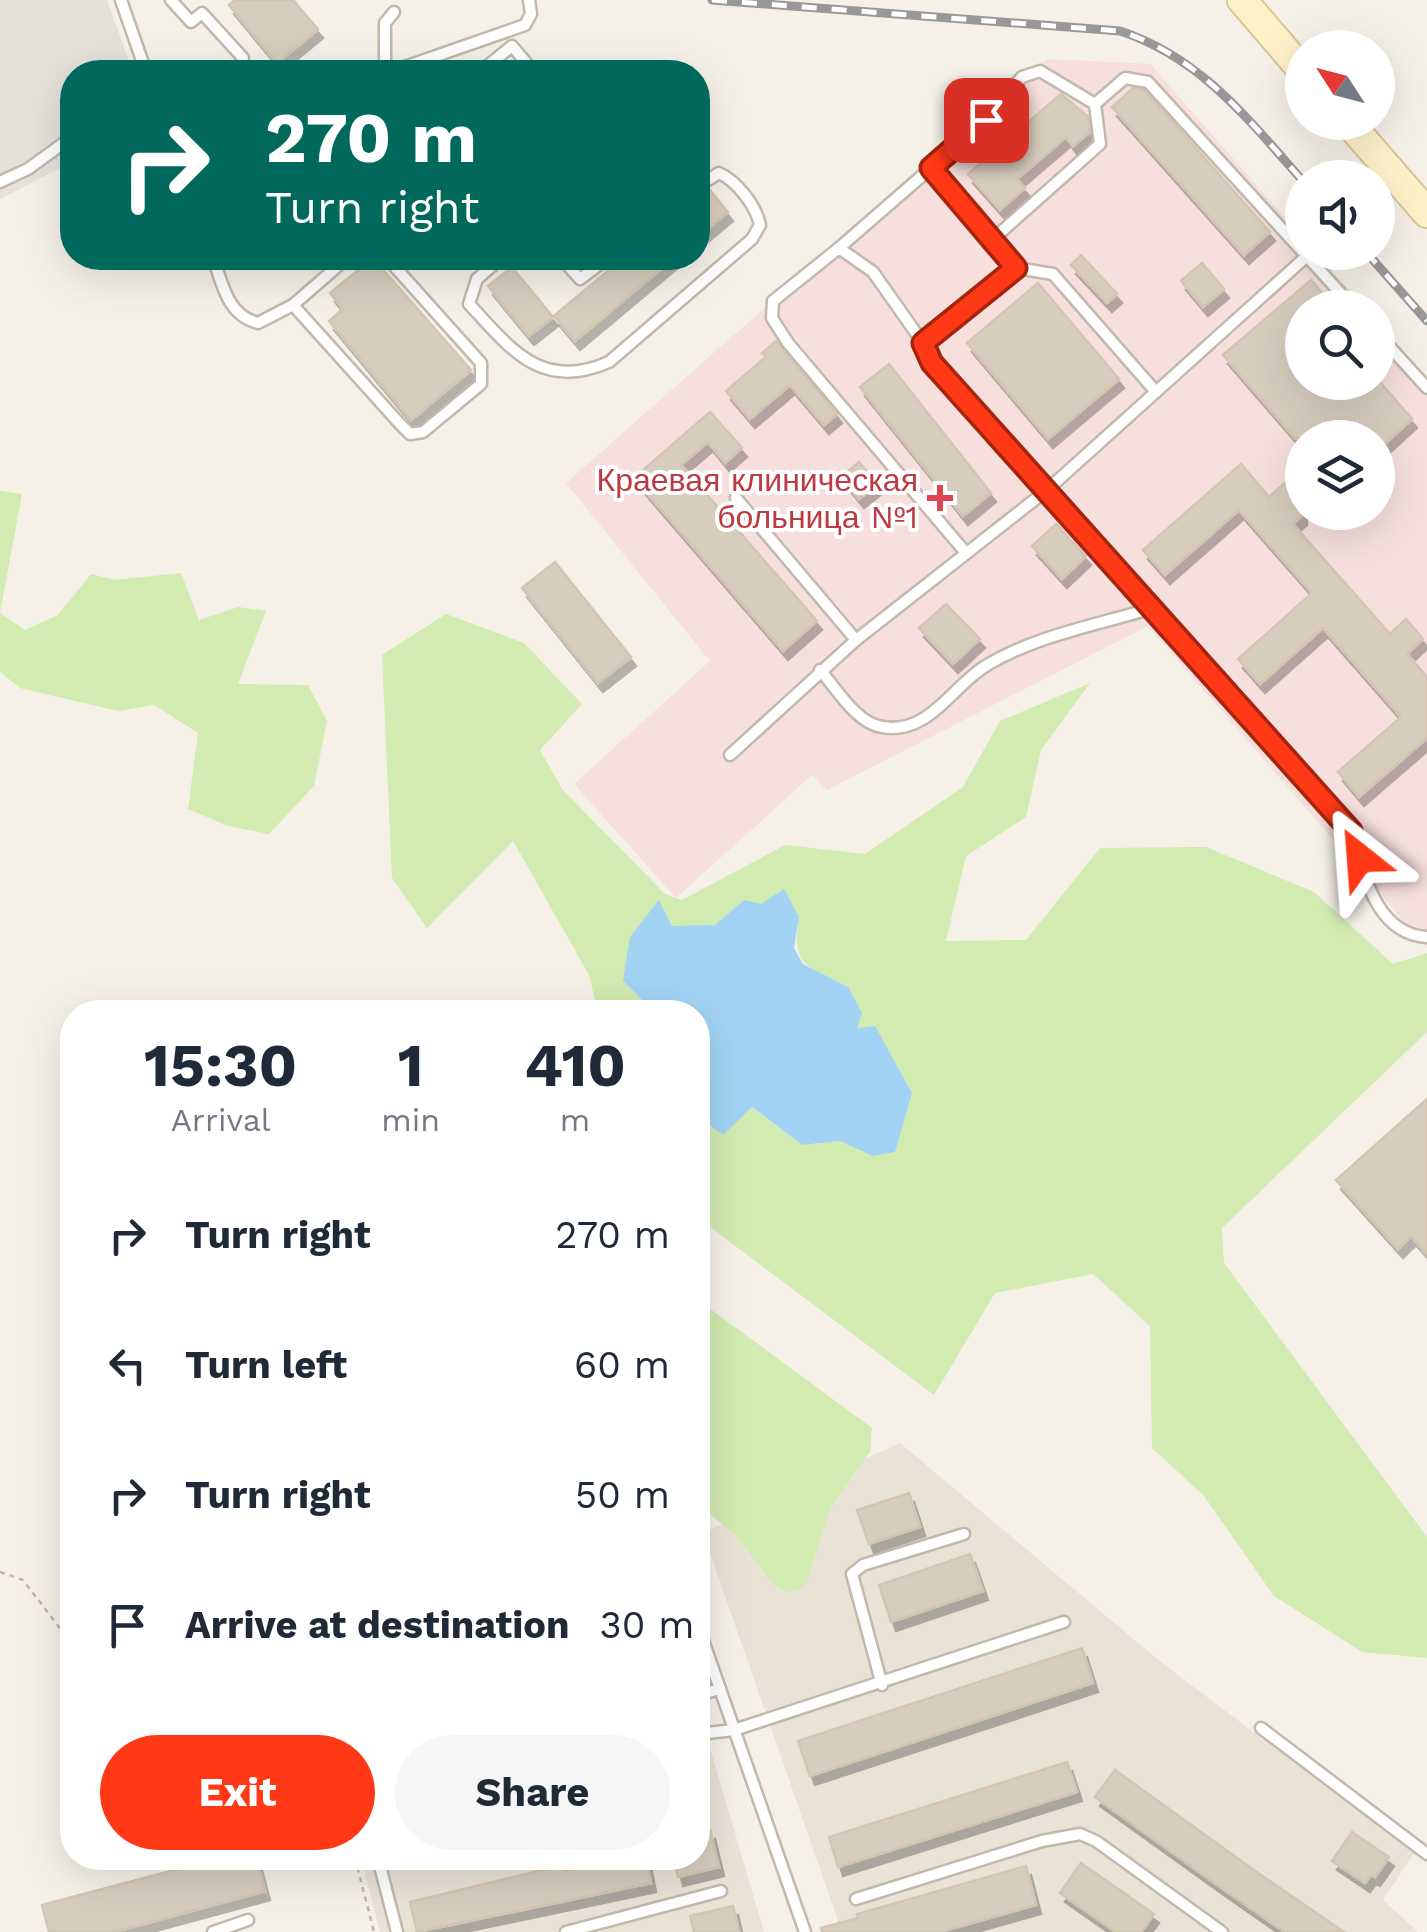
<!DOCTYPE html>
<html lang="en">
<head>
<meta charset="utf-8">
<style>
  body { margin:0; font-family:"Work Sans",sans-serif; background:#f6f6f7; color:#1f2937; height:100vh; display:flex; flex-direction:column; font-size:38px; white-space:nowrap }
  * { box-sizing:border-box; margin:0 }
  p { font-size:32px; color:#747a83 }
  .icon { flex:none; width:55px; height:55px; fill:none; stroke:currentColor; stroke-width:2; stroke-linecap:round; stroke-linejoin:round }
  .map { position:relative; flex:1; overflow:hidden }
  .sheet { position:absolute; left:60px; top:1000px; width:650px; height:870px; display:flex; flex-direction:column; background:#fff; border-radius:40px; box-shadow:0 10px 40px #0002 }
  .sheet>* { flex:none }
  .guide { position:absolute; left:60px; top:60px; width:650px; height:210px; border-radius:40px; box-shadow:0 10px 40px #0002; background:#00695c; color:#fff; overflow:hidden }
  .needle { width:65px; rotate:306deg }
  .fabs { position:absolute; left:1285px; top:30px; display:grid; gap:20px }
  .fabs a { display:grid; place-items:center; width:110px; height:110px; border-radius:50%; background:#fff; box-shadow:0 10px 40px #0002; font-size:50px }
  .pin { position:absolute; display:grid; place-items:center; width:85px; height:85px; color:#fff; margin:-42px; border-radius:20px; box-shadow:0 5px 15px #0006 }
  .me { position:absolute; width:110px; margin:-55px; rotate:332deg; stroke-linejoin:round; filter:drop-shadow(0 0 8px #0008) }
  .turn { display:flex; align-items:center; gap:35px; height:210px; padding:0 40px; font-size:45px }
  .turn .icon { width:130px; height:130px; stroke-width:2.5 }
  .turn b { display:block; font-size:70px; line-height:85px }
  .eta { display:flex; justify-content:space-evenly; align-items:center; height:170px; text-align:center }
  .eta b { font-size:60px; font-weight:700; line-height:70px }
  .primary-button { display:flex; gap:20px; margin-top:auto; padding:20px 40px }
  .primary-button a { flex:1; height:115px; border-radius:60px; background:#ff3816; color:#fff; font-size:40px; font-weight:700; line-height:115px; text-align:center }
  .primary-button a+a { background:#f6f6f7; color:#1f2937 }
  ul { padding:0; list-style:none }
  li { display:flex; align-items:center; gap:30px; height:130px; padding:0 40px }
  li div { flex:1 }
  li b { display:block; font-size:38px }
  li em { font-style:normal }
  .map>svg:first-child { display:block }
</style>
</head>
<body>
<div class="map">
<svg width="1427" height="1932" viewBox="0 0 1427 1932">
  <defs>
    <filter id="shadow"><feDropShadow dx="5" dy="9" stdDeviation="0" flood-color="#0004"/></filter>
  </defs>
  <rect width="100%" height="100%" fill="#f5f1e9"/>
  <!-- residential -->
  <g fill="#e9e3d6">
    <path d="M900,1443L1162,1663L1414,1853L1383,1900L1418,1932H842L703,1533Z"/>
    <path d="M698,1707L764,1932H380L361,1858H698Z"/>
  </g>
  <!-- industrial -->
  <path fill="#e5e0da" d="M0,0H107L133,72H72V162L0,199Z"/>
  <!-- medical -->
  <path fill="#f6dfdc" fill-rule="evenodd" d="M1047,59L1150,64L1302,237V252L1316,253L1365,307L1302,308V382H1378V322L1427,378V948L1148,626L827,790L812,775L676,898L574,784L710,661L566,483ZM1302,438H1378V512H1302Z"/>
  <!-- green -->
  <g fill="#d1ebb0">
    <path d="M0,491L22,494L0,613L25,630L58,615L91,574L115,580L181,573L199,620L238,607L266,611L238,684L308,685L327,721L314,786L269,834L228,826L188,809L198,733L154,705L118,711L20,688L0,672Z"/>
    <path d="M446,614L524,643L582,704L540,750L562,789L665,894L682,900L785,845L865,854L963,787L1000,721L1090,683L1041,750L1026,817L966,856L946,941L1026,940L1100,848L1206,847L1314,892L1393,964L1427,953V1032L1222,1228L1224,1263L1427,1537V1658L1362,1652L1274,1596L1204,1496L1152,1448L1150,1326L1093,1274L995,1293L934,1395L698,1218V1112L709,1128L751,1107L802,1145L840,1141L873,1155L912,1093L875,1027L857,1028L848,987C807,966 791,967 799,917L744,901L715,925L672,927L659,901L623,981L654,1012H598L589,975L513,841L427,928L392,878L382,655Z"/>
    <path d="M698,1300L872,1428L870,1452L831,1506L807,1582L799,1590L788,1592L775,1586L735,1535L704,1509L698,1493Z"/>
  </g>
  <!-- water -->
  <path fill="#a2d3f4" d="M784,889L799,917L794,948L803,964L848,987L862,1013L857,1028L875,1026L912,1093L895,1152L873,1156L840,1141L802,1145L752,1107L724,1134C682,1119 698,1050 698,1012H654L623,981L630,937L659,900L672,926L715,925L744,900L761,904Z"/>
  <!-- building -->
  <g fill="#d7cdbd" stroke="#d3c5b0" stroke-width="2.5" filter="url(#shadow)">
    <path d="M235,0H293L318,29L277,63L229,5Z"/>
    <path d="M1133,88L1144,90L1270,232L1244,255L1112,107Z"/>
    <path d="M1061,94L1088,117L1090,132L1073,146L1066,137L1017,179L1025,188L1000,210L968,174Z"/>
    <path d="M709,189L728,212L698,237V195Z"/>
    <path d="M1081,255L1117,294L1107,303L1071,265Z"/>
    <path d="M373,258L471,370L411,420L329,321L343,309L330,293Z"/>
    <path d="M623,258H674L575,341L554,316Z"/>
    <path d="M1202,263L1224,289L1203,307L1181,281Z"/>
    <path d="M512,267L553,317L529,336L488,286Z"/>
    <path d="M1311,280L1335,308H1302V382H1380L1412,419L1378,450V438H1295L1223,355Z"/>
    <path d="M1038,283L1119,379L1048,439L967,343Z"/>
    <path d="M776,341L837,414L824,425L790,385L750,419L726,391L766,357L762,353Z"/>
    <path d="M889,364L991,493L963,516L860,387Z"/>
    <path d="M710,412L742,448L725,463L708,442L681,465L817,621L783,651L634,478Z"/>
    <path d="M859,462L878,484L859,499L841,477Z"/>
    <path d="M1241,464L1269,497L1302,468V516L1293,524L1390,634L1406,619L1423,639L1407,654L1427,677V738L1359,797L1338,772L1401,717L1323,628L1260,684L1238,659L1312,593L1239,510L1165,575L1143,550Z"/>
    <path d="M1056,524L1086,556L1062,579L1032,546Z"/>
    <path d="M555,562L631,657L598,683L522,588Z"/>
    <path d="M946,604L980,639L953,664L919,628Z"/>
    <path d="M1427,1099V1254L1411,1236L1398,1249L1336,1180Z"/>
    <path d="M909,1493L920,1527L869,1544L857,1510Z"/>
    <path d="M970,1554L983,1591L891,1622L879,1585Z"/>
    <path d="M1082,1648L1093,1683L810,1776L798,1741Z"/>
    <path d="M1067,1762L1077,1792L838,1867L829,1837Z"/>
    <path d="M1115,1770L1258,1873L1344,1932H1285L1223,1889L1095,1797Z"/>
    <path d="M710,1830L719,1867L678,1877L674,1858H698V1833Z"/>
    <path d="M1352,1832L1389,1857L1375,1877L1371,1875L1365,1883L1332,1861Z"/>
    <path d="M220,1858H256L265,1891L114,1932H49L42,1905Z"/>
    <path d="M624,1858H646L651,1883L417,1932L410,1902L563,1865L565,1871Z"/>
    <path d="M1081,1863L1154,1914L1141,1932H1116L1060,1893Z"/>
    <path d="M1026,1866L1036,1905L940,1932H822L821,1928L858,1918L857,1914Z"/>
    <path d="M733,1906L739,1932H694L690,1916Z"/>
  </g>
  <g fill="none" stroke-linecap="round" stroke-linejoin="round">
    <defs>
      <g id="service">
        <path d="M121,0L146,72"/>
        <path d="M171,0L191,22L202,13L243,58"/>
        <path d="M385,72V23L394,12"/>
        <path d="M390,72L525,25L531,14L529,0"/>
        <path d="M480,72L512,46L534,72"/>
        <path d="M1095,104L1125,78L1148,82L1302,251"/>
        <path d="M931,168L985,120L1022,77L1040,71L1095,104L1100,144L992,240"/>
        <path d="M0,182L28,169L72,137"/>
        <path d="M839,248L931,168L1016,268"/>
        <path d="M1304,253L1354,308"/>
        <path d="M213,258C223,285 227,315 258,323L293,305L347,258"/>
        <path d="M501,258L477,279L469,304C510,348 541,392 609,362L752,239L760,225C756,206 737,181 719,173L698,186"/>
        <path d="M561,258L580,279L608,258"/>
        <path d="M293,305L400,424L410,434L423,432L481,384V363L387,258"/>
        <path d="M1378,334L1427,388"/>
        <path d="M923,343L873,272L839,248L773,301L772,318L788,343L966,553"/>
        <path d="M1156,392L1053,274L1016,268L923,343L932,363L1351,831C1364,873 1375,934 1427,937"/>
        <path d="M736,498L856,640"/>
        <path d="M820,670C837,689 856,723 882,727C928,735 950,689 984,667C1033,636 1098,625 1152,608"/>
        <path d="M730,755L856,640L1047,490L1307,256"/>
        <path d="M698,1626L805,1932"/>
        <path d="M882,1685L852,1574L863,1565L964,1534"/>
        <path d="M698,1695L720,1689"/>
        <path d="M1261,1728L1427,1854"/>
        <path d="M698,1734L734,1730L1064,1622"/>
        <path d="M378,1858L397,1932"/>
        <path d="M856,1899L1042,1841L1080,1834L1096,1841L1222,1932"/>
        <path d="M213,1932L248,1920"/>
        <path d="M566,1932L721,1891"/>
      </g>
      <g id="secondary">
        <path d="M1242,0L1302,70"/>
        <path d="M1348,122L1427,213"/>
      </g>
    </defs>
    <!-- service casing -->
    <use href="#service" stroke="#c1b9ab" stroke-width="15"/>
    <!-- secondary casing -->
    <use href="#secondary" stroke="#d7c696" stroke-width="32"/>
    <!-- path -->
    <g stroke="#c4b59b" stroke-width="2.5" stroke-dasharray="5 5" stroke-linecap="butt">
      <path d="M0,1572L23,1580L72,1644"/>
      <path d="M355,1858L374,1932"/>
    </g>
    <!-- service -->
    <use href="#service" stroke="#fff" stroke-width="10"/>
    <!-- secondary -->
    <use href="#secondary" stroke="#fff2c9" stroke-width="28"/>
    <defs>
      <g id="rail">
        <path d="M712,0L1120,31C1200,57 1248,119 1302,180"/>
        <path d="M1366,252L1427,321"/>
      </g>
    </defs>
    <!-- rail casing -->
    <use href="#rail" stroke="#989898" stroke-width="9"/>
    <!-- rail -->
    <use href="#rail" stroke="#fff" stroke-width="5" stroke-dasharray="15" stroke-linecap="butt"/>
  </g>
  <g fill="none" stroke-linecap="round" stroke-linejoin="round">
    <defs>
      <path id="route" d="M986,120L931,168L1016,268L923,343L932,363L1351,831L1360,858"/>
    </defs>
    <!-- route casing -->
    <use href="#route" stroke="#a6240e" stroke-width="25"/>
    <!-- route -->
    <use href="#route" stroke="#ff3816" stroke-width="18"/>
  </g>
  <!-- markers -->
  <path fill="#e0444e" stroke="#fff" stroke-width="4" d="M935 483h10v10h10v10h-10v10h-10v-10h-10v-10h10z"/>
  <g text-anchor="middle" dominant-baseline="central" stroke-width="8" stroke-linejoin="round" paint-order="stroke">
    <!-- health labels -->
    <g font-size="32" fill="#be3a42" stroke="#fff" text-anchor="end">
      <text x="918" y="480">Краевая клиническая<tspan x="918" dy="37">больница №1</tspan></text>
    </g>
  </g>
</svg>
<div class="fabs">
<a><svg class="needle" viewBox="-14 -14 28 28"><path d="M0-13l5 13h-10z" fill="#e53935"/><path d="M0 13l5-13h-10z" fill="#747a83"/></svg></a>
<a><svg class="icon" aria-label="sound" viewBox="0 0 24 24"><path d="M4 9h4l5-4v14l-5-4H4zM17 9q2 3 0 6"/></svg></a>
<a><svg class="icon" aria-label="search" viewBox="0 0 24 24"><circle cx="10" cy="10" r="6"/><path d="M15 15l6 6"/></svg></a>
<a><svg class="icon" aria-label="layers" viewBox="0 0 24 24"><path d="M12 4l9 5-9 5-9-5zM3 14l9 5 9-5"/></svg></a>
</div>
<div class="pin" style="left:986px;top:120px;background:#d93025"><svg class="icon" aria-label="arrive" viewBox="0 0 24 24"><path d="M6 21V4h12l-3 4 3 4H6"/></svg></div>
<svg class="me" style="left:1360px;top:858px" viewBox="-20 -20 40 40"><path d="M0-17L14 15 0 8-14 15z" fill="#ff3816" stroke="#fff" stroke-width="4"/></svg>
<div class="guide">
<div class="turn"><svg class="icon" aria-label="right" viewBox="0 0 24 24"><path d="M7 20v-9h11M14 6l5 5-5 5"/></svg><div><b>270 m</b>Turn right</div></div>
</div>
<section class="sheet">
<div class="eta">
<div><b>15:30</b><p>Arrival</p></div>
<div><b>1</b><p>min</p></div>
<div><b>410</b><p>m</p></div>
</div>
<ul>
<li><svg class="icon" aria-label="right" viewBox="0 0 24 24"><path d="M7 20v-9h11M14 6l5 5-5 5"/></svg><div><b>Turn right</b></div><em>270 m</em></li>
<li><svg class="icon" aria-label="left" viewBox="0 0 24 24"><path d="M17 20v-9H6M10 6l-5 5 5 5"/></svg><div><b>Turn left</b></div><em>60 m</em></li>
<li><svg class="icon" aria-label="right" viewBox="0 0 24 24"><path d="M7 20v-9h11M14 6l5 5-5 5"/></svg><div><b>Turn right</b></div><em>50 m</em></li>
<li><svg class="icon" aria-label="arrive" viewBox="0 0 24 24"><path d="M6 21V4h12l-3 4 3 4H6"/></svg><div><b>Arrive at destination</b></div><em>30 m</em></li>
</ul>
<div class="primary-button"><a>Exit</a><a>Share</a></div>
</section>
</div>
</body>
</html>
